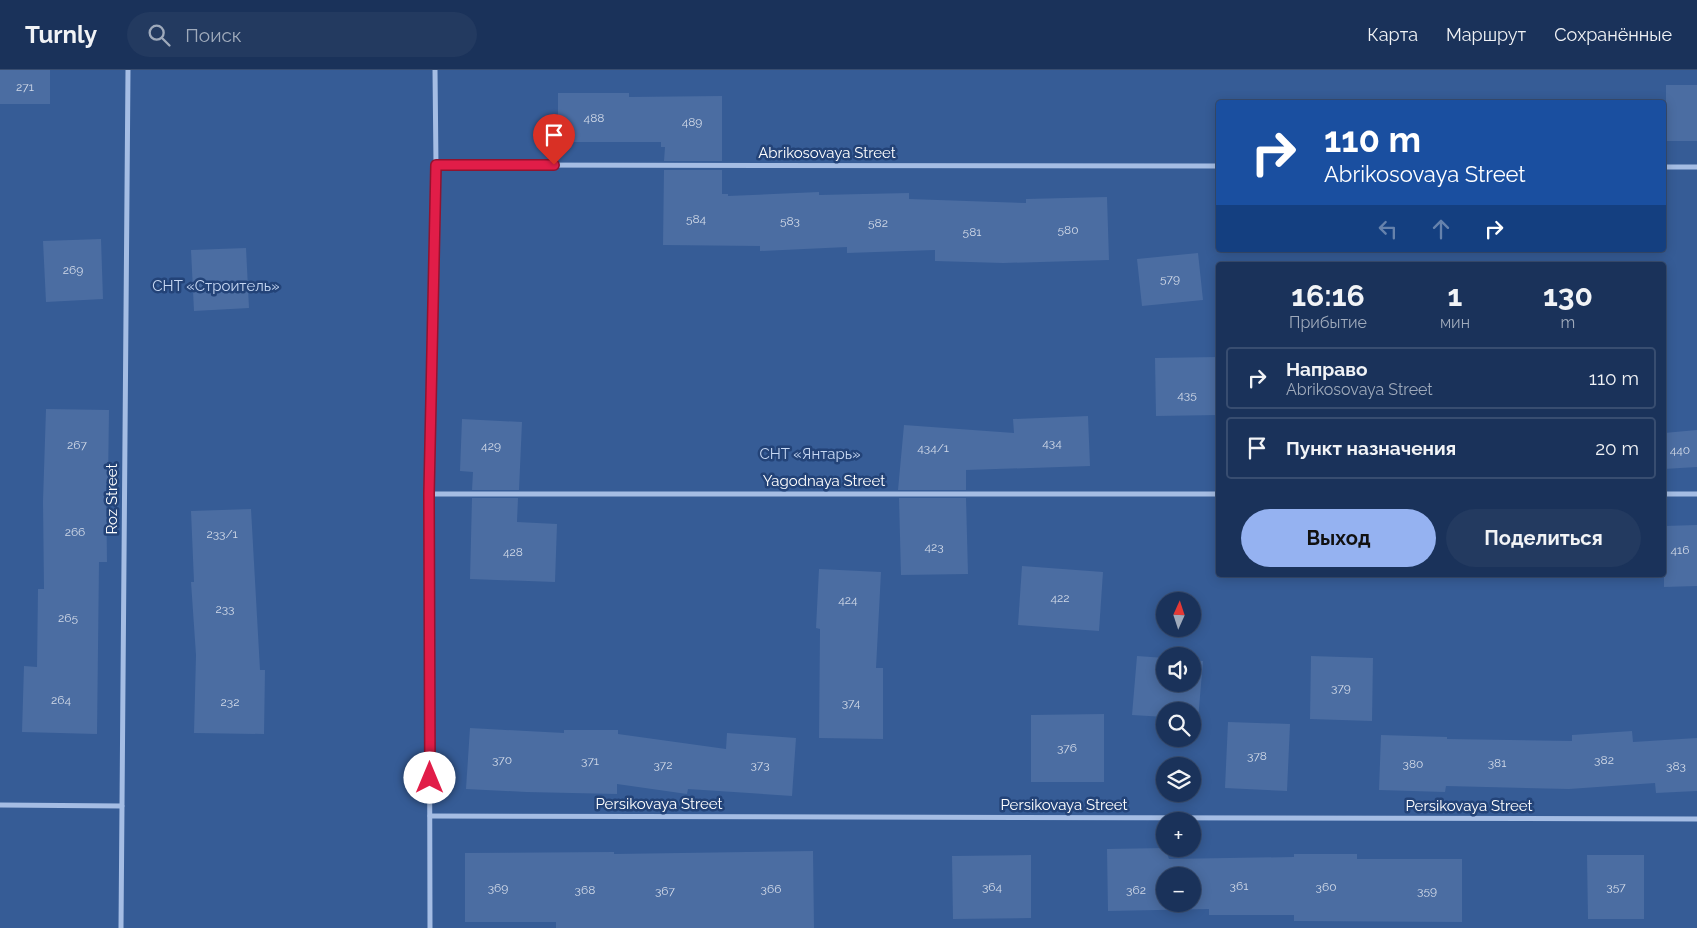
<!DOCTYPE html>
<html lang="ru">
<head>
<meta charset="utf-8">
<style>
  body { margin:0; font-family:Raleway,sans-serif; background:#233a60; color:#f1f3f6; height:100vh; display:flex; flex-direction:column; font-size:19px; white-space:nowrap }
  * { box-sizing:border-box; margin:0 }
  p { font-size:16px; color:#9faabb }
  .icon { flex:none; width:28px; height:28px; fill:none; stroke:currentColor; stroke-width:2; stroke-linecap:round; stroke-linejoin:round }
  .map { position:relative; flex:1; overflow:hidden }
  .drawer { position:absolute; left:1216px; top:192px; width:450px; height:315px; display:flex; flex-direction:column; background:#1a325a; border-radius:5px; box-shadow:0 2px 12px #0003,0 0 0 1px #384d70 }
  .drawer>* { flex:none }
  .hud { position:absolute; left:1216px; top:30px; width:450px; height:152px; border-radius:5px; box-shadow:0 2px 12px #0003,0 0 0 1px #384d70; background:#1a4fa0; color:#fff; overflow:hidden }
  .needle { width:32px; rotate:3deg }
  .controls { position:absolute; left:1156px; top:522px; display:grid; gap:10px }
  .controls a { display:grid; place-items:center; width:45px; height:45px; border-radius:50%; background:#1a325a; box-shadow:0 2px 12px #0003,0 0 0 1px #384d70; font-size:25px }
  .pin { position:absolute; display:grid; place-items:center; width:42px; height:42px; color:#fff; margin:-51px -21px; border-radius:50% 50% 50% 0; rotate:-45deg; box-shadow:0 0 5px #0007 }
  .pin .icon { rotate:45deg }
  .me { position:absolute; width:55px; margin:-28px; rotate:0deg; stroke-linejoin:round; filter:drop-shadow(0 0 4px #0008) }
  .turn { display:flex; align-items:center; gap:18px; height:105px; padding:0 25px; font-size:22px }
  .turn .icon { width:65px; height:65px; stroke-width:2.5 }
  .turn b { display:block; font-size:35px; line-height:42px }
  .lanes { display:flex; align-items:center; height:48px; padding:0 25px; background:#0003; justify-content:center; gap:25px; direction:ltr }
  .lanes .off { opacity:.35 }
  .eta { display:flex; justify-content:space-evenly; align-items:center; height:85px; text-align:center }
  .eta b { font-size:30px; font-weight:700; line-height:35px }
  .primary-button { display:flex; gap:10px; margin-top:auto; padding:10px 25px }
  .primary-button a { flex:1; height:58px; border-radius:30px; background:#95b2f1; color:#111; font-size:20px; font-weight:700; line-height:58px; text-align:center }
  .primary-button a+a { background:#233a60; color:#f1f3f6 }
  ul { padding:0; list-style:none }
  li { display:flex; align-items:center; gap:15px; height:62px; margin:0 10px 8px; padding:0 15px; border:2px solid #384d70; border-radius:5px }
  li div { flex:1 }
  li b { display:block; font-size:19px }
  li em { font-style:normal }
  header { display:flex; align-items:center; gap:30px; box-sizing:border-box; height:70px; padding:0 25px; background:#1a325a; border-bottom:1px solid #384d70 }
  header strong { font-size:24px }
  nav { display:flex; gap:28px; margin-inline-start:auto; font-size:18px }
  .search { width:350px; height:45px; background:#233a60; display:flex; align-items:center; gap:12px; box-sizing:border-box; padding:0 18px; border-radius:28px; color:#9faabb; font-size:19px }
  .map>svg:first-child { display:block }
</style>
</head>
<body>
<header>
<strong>Turnly</strong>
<div class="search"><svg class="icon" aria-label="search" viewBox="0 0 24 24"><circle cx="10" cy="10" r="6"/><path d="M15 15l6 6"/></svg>Поиск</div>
<nav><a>Карта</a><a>Маршрут</a><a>Сохранённые</a></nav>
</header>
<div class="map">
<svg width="1697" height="858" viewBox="0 0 1697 858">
  <rect width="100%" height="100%" fill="#234378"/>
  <!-- green -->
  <path fill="#365c96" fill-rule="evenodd" d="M0,0H1697V858H0ZM1219,32H1664V180H1219ZM1219,195H1664V505H1219ZM1165,531H1192V559H1165ZM1165,586H1192V614H1165ZM1165,641H1192V669H1165ZM1165,696H1192V724H1165ZM1165,751H1192V779H1165ZM1165,806H1192V834H1165Z"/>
  <!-- building -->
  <g fill="#4b6da2" fill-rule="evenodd">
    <rect x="0" y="0" width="50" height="34"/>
    <rect x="1666" y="15" width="31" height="56"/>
    <path d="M558,23H629V27L722,26V91H664L665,77H661V72H558Z"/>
    <path d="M664,100H722V124H728V126L819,122V125L909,123V129L1026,133V129L1107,127L1109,190L1003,193L935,191V180L847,183V177L760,181V176L663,175Z"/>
    <path d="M101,169L103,229L46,232L43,171Z"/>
    <path d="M246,178L249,238L194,241L191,180Z"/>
    <path d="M1198,183L1203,230L1142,236L1137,189Z"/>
    <path d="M1218,287L1219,345L1156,346L1155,288Z"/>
    <path d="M46,339L109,340L108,412H106L107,492H99L97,664L22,662L24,596L37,597L38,519H44L43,431Z"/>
    <path d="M1088,346L1090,396L966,400V420H898L904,355L1014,363L1013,349Z"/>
    <path d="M462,349L522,352L519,420H472L473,402L460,401Z"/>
    <path d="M1697,360V397L1664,399V363Z"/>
    <path d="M472,428H518L517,452L557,454L555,512L470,509Z"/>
    <path d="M899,428H966L968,504L901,505Z"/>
    <path d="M251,439L260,600H265L264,664L194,663L196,585L191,512H194L191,441Z"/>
    <path d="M1697,455V516L1664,517V456Z"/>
    <path d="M1022,496L1103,502L1099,561L1018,555Z"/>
    <path d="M819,499L881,502L876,598H883V669L819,668L820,559L816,558Z"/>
    <path d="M1137,586L1165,588V614H1192V590L1203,591L1198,650H1192V641H1165V647L1132,645Z"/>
    <path d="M1311,586L1373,588L1372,651L1310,649Z"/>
    <path d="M1104,644V712H1031V645Z"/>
    <path d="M1228,652L1290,654L1287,721L1225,718Z"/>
    <path d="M470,658L564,663V660H618V664L726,679L727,663L796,668L792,726L688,719L687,724L617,714V724L526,722L466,719Z"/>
    <path d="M1632,661L1633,672L1697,668V721L1656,723L1655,713L1569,719L1446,716L1445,722L1379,720L1381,665L1447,667V669L1572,671V665Z"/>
    <path d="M1165,778L1169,789L1294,787V784H1357V789H1462V852L1294,851V845H1209V839L1108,841L1107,779ZM1165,806H1192V834H1165Z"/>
    <path d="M813,781L814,858H556V852H465V783L614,782V784Z"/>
    <path d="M1031,785V848L953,849L952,786Z"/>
    <path d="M1587,785H1644V849H1588Z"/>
  </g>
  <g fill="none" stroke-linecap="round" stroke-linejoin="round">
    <!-- street -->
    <g stroke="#a5bde4" stroke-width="5">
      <path d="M436,95L1219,96"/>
      <path d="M1664,97H1697"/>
      <path d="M429,424H1219"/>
      <path d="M1664,424H1697"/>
      <path d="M0,735L122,736"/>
      <path d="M430,746L1697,749"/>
      <path d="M121,858L128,0"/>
      <path d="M430,858L429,424L436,95L435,0"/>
    </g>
  </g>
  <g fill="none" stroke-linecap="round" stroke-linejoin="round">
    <defs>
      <path id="route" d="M430,708L429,424L436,95H554"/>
    </defs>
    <!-- route casing -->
    <use href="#route" stroke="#92132f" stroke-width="12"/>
    <!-- route -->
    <use href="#route" stroke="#e11d48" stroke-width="9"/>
  </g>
  <g text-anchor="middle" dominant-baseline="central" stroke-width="5" stroke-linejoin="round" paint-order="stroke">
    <!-- number labels -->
    <g font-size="12" fill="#d2dae8">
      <text x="25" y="17">271</text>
      <text x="594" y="48">488</text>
      <text x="692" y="52">489</text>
      <text x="696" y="149">584</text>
      <text x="790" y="151">583</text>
      <text x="878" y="153">582</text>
      <text x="1068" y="160">580</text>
      <text x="972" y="162">581</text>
      <text x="73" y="200">269</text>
      <text x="1170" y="209">579</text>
      <text x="1187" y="325">435</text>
      <text x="1052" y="373">434</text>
      <text x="77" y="375">267</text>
      <text x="491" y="376">429</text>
      <text x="933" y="378">434/1</text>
      <text x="1680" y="380">440</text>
      <text x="75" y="462">266</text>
      <text x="222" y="464">233/1</text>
      <text x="934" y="477">423</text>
      <text x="1680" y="480">416</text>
      <text x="513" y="482">428</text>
      <text x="1060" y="528">422</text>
      <text x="848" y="530">424</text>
      <text x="225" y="539">233</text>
      <text x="68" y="548">265</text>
      <text x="1341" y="618">379</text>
      <text x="61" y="630">264</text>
      <text x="230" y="632">232</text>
      <text x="851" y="633">374</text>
      <text x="1067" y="678">376</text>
      <text x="1257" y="686">378</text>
      <text x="502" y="690">370</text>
      <text x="1604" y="690">382</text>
      <text x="590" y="691">371</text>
      <text x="1497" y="693">381</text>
      <text x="1413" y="694">380</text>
      <text x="663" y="695">372</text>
      <text x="760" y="695">373</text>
      <text x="1676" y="696">383</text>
      <text x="1239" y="816">361</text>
      <text x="992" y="817">364</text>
      <text x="1326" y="817">360</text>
      <text x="1616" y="817">357</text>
      <text x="498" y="818">369</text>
      <text x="771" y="819">366</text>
      <text x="585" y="820">368</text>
      <text x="1136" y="820">362</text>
      <text x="665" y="821">367</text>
      <text x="1427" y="821">359</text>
    </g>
    <!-- street labels -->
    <g font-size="15" fill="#fff" stroke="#234378">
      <text x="827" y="83">Abrikosovaya Street</text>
      <text x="824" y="411">Yagodnaya Street</text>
      <text transform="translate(112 429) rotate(-90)">Roz Street</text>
      <text x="659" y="734">Persikovaya Street</text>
      <text x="1064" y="735">Persikovaya Street</text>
      <text x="1469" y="736">Persikovaya Street</text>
    </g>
    <!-- park labels -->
    <g font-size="15" fill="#c7d8f3" stroke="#234378">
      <text x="216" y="216">СНТ «Строитель»</text>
      <text x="810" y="384">СНТ «Янтарь»</text>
    </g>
  </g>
</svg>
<div class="controls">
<a><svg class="needle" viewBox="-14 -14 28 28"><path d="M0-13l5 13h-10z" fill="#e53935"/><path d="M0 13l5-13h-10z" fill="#9faabb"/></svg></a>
<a><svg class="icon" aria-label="sound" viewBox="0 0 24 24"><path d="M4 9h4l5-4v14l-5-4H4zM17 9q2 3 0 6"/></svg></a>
<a><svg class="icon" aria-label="search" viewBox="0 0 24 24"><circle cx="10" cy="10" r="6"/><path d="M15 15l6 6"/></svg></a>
<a><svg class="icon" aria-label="layers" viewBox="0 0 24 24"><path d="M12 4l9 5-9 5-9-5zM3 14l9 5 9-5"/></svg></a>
<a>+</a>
<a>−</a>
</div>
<div class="pin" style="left:554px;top:95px;background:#d93025"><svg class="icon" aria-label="arrive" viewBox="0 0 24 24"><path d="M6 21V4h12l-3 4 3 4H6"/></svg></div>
<svg class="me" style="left:430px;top:708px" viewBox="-20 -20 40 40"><circle r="19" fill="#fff"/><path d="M0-13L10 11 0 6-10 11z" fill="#e11d48"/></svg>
<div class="hud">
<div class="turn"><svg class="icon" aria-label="right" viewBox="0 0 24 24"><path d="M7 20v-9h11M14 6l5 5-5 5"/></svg><div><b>110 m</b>Abrikosovaya Street</div></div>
<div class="lanes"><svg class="icon off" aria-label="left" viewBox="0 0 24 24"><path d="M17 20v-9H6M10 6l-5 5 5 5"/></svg><svg class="icon off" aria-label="ahead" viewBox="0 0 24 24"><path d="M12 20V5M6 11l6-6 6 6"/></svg><svg class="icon" aria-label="right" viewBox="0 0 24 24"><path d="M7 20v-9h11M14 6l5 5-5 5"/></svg></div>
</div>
<section class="drawer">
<div class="eta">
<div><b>16:16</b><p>Прибытие</p></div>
<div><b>1</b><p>мин</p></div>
<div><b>130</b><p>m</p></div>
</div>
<ul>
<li><svg class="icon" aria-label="right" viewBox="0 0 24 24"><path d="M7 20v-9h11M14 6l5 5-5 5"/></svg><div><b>Направо</b><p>Abrikosovaya Street</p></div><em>110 m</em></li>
<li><svg class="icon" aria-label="arrive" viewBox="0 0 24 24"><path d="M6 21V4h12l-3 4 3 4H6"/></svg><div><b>Пункт назначения</b></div><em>20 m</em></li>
</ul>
<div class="primary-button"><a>Выход</a><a>Поделиться</a></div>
</section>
</div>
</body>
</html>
